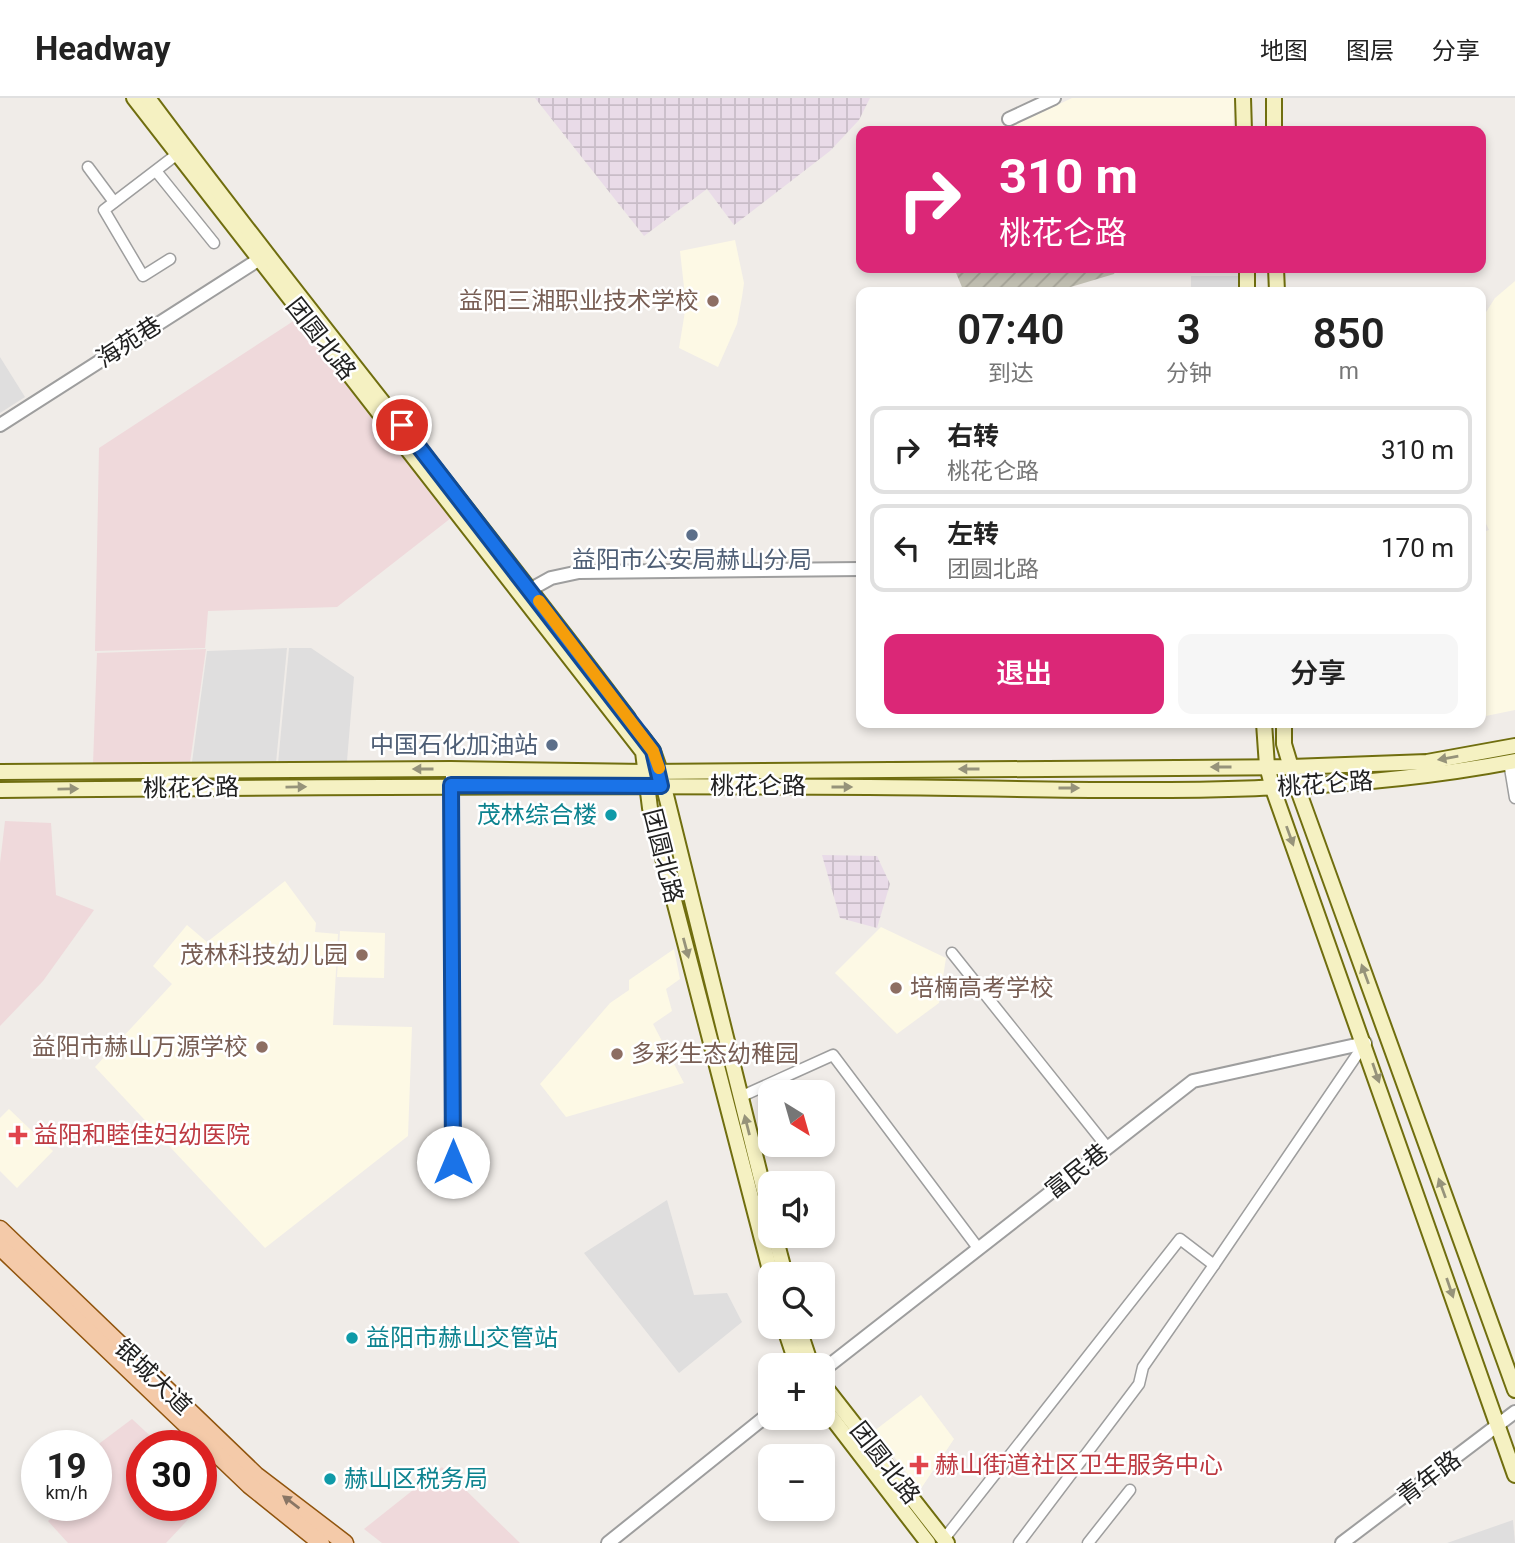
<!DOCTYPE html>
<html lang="zh">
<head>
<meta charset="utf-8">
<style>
  body { margin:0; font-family:Roboto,"Noto Sans SC",sans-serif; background:#f6f6f6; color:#222; height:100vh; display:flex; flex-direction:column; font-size:26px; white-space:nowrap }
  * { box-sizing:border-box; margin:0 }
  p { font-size:23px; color:#767676 }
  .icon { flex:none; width:38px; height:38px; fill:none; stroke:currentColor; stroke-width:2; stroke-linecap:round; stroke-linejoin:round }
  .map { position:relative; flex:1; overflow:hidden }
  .sheet { position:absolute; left:856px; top:189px; width:630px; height:441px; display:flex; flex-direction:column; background:#fff; border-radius:14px; box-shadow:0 4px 10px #0003 }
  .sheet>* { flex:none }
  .hud { position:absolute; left:856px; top:28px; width:630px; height:147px; border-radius:14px; box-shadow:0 4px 10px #0003; background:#db2777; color:#fff; overflow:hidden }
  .needle { width:46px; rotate:143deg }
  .tools { position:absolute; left:758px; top:982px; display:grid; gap:14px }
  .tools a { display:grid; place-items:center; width:77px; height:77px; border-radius:14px; background:#fff; box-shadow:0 4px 10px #0003; font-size:35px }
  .speed { position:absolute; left:21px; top:1332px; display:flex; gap:14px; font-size:35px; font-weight:700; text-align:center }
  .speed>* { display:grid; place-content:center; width:91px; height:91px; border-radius:50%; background:#fff; box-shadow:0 4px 10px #0003; line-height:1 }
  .speed small { font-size:18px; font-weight:400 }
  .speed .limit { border:10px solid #d22; background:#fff; color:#111 }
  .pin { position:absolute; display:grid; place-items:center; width:60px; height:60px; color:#fff; margin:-30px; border:4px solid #fff; border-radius:50%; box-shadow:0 2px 7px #0007 }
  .me { position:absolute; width:77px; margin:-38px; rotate:0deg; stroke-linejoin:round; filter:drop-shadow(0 0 5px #0008) }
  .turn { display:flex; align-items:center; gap:24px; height:147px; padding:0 28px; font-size:32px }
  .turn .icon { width:91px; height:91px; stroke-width:2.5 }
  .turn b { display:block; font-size:49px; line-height:60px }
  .eta { display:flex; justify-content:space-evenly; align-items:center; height:119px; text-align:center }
  .eta b { font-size:42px; font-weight:600; line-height:49px }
  .primary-button { display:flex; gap:14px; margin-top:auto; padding:14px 28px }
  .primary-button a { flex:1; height:80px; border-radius:14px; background:#db2777; color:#fff; font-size:28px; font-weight:600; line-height:80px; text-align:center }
  .primary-button a+a { background:#f6f6f6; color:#222 }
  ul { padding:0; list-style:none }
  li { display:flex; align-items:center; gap:21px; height:88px; margin:0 14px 10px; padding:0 14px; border:4px solid #e0e0e0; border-radius:14px }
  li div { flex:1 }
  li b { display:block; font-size:26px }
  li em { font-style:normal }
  header { display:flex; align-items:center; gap:42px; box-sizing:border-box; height:98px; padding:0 35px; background:#fff; border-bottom:2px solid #e0e0e0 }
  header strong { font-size:33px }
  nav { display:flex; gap:38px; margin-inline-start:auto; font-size:24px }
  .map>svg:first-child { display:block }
</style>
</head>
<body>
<header>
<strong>Headway</strong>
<nav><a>地图</a><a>图层</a><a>分享</a></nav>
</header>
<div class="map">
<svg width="1515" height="1445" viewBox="0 0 1515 1445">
  <defs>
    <pattern id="industrial-grid" width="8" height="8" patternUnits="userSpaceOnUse" patternTransform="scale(1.75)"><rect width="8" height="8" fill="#e9dbe8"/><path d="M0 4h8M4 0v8" fill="none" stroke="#c8bcc7"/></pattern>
    <pattern id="construction-furrows" width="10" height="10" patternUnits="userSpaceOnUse" patternTransform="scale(1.75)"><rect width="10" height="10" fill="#c4c2b4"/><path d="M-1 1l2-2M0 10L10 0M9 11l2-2" fill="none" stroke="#a8a69a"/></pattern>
  </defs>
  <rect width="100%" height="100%" fill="#f0ece8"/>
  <!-- residential -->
  <g fill="#dfdede">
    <rect x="1191" y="178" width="49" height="16"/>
    <path d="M0,259L25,299L0,315Z"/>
    <path d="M287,550L276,665L192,664L207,553Z"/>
    <path d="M289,550H311L354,579L347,663L278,665Z"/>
    <path d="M667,1102L694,1197L727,1195L742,1224L679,1275L584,1155Z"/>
    <path d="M1513,1422L1515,1445H1447Z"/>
  </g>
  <!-- commercial -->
  <g fill="#efd9db">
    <path d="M295,222L451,420L337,509L208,513L205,550L95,553L99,350Z"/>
    <path d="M206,551L190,665L93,666L97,555Z"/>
    <path d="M5,723L51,725L56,797L94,812L43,883L0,928V765Z"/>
    <path d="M132,1321L160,1347L142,1348V1407H201V1386L212,1396L166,1445H68L48,1423L69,1407H96V1348Z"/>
    <path d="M442,1369L520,1445H382L364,1431Z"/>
  </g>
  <!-- industrial -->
  <g fill="url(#industrial-grid)">
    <path d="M535,0H870L859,22L830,53L734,127L707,91L644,138Z"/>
    <path d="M822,757L877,758L890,786L877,830L840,820Z"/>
  </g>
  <!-- education -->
  <g fill="#fdf9e5">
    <path d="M1072,0H1234L1233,33H1002Z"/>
    <path d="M735,142L744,185L742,199L737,226L718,269L679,250L686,207L680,153Z"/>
    <path d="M1515,183V612L1481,619L1480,435L1489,432L1480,413L1481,222L1495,200Z"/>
    <path d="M285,783L316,825L315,834L338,836L333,927L412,929L408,1038L265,1150L95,969L172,886L153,868L187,827L207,844Z"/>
    <path d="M881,829L946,860L939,905L897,936L835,875Z"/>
    <path d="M340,833L385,835L384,880L337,879Z"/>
    <path d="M674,851L680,881L666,891L672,913L653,926L684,985L566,1019L540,986L610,905L629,892V882Z"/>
    <path d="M9,1011L53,1053L17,1090L0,1073V1020Z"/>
    <path d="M921,1297L954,1341L920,1392L874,1333Z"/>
  </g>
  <!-- construction -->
  <path fill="url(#construction-furrows)" d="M954,170H1117L1114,176L1054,194H964Z"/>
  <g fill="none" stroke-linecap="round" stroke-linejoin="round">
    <defs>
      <g id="minor">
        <path d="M88,69L114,104"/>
        <path d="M156,73L214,145"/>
        <path d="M170,161L143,178L104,112L176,57"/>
        <path d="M1509,664L1515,700"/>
        <path d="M451,671L453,1064"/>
        <path d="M952,855L1107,1049"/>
        <path d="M740,999L833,957L978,1150"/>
        <path d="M1214,1167L1365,945"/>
        <path d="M944,1441L1180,1141L1214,1167L1143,1269L1139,1286L1019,1445"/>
        <path d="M1088,1445L1130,1392"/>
      </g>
      <g id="tertiary">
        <path d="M1009,21L1054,0"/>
        <path d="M0,327L258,162"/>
        <path d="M524,495L551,480L579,474L861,471"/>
        <path d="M822,1273L1193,983L1365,945"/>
        <path d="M608,1445L770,1315"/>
        <path d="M1342,1445L1515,1314"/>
      </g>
      <g id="secondary">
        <path d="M134,0L643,654L650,710L771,1176"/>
        <path d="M148,0C304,210 471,411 628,620"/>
        <path d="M1243,0L1244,33"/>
        <path d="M1274,0V33"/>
        <path d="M1247,170V194"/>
        <path d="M1276,170L1277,194"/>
        <path d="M1264,625L1267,668L1273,691L1515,1377"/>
        <path d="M1284,625V646L1297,689L1515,1292"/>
        <path d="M640,636L653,653L660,673L770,1117"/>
        <path d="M0,674L451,671L646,674L1291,669L1427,664L1515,648"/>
        <path d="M0,692C290,689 579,687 869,689C1084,690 1303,704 1515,663"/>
        <path d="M775,1138L785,1176"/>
        <path d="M784,1228L797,1267"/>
        <path d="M798,1228L811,1267"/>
        <path d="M822,1285L947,1445"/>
        <path d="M822,1307L928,1445"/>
      </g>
      <g id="primary">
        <path d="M0,1131L256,1377L345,1445"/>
        <path d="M0,1149L249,1387L321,1445"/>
      </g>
    </defs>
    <!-- minor casing -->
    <use href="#minor" stroke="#9e9e9e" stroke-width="13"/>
    <!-- tertiary casing -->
    <use href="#tertiary" stroke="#9e9e9e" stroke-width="16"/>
    <!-- secondary casing -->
    <use href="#secondary" stroke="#706e0f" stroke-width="18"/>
    <!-- primary casing -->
    <use href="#primary" stroke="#90540d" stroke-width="19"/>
    <!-- minor -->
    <use href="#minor" stroke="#fff" stroke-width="10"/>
    <!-- tertiary -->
    <use href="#tertiary" stroke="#fff" stroke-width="12"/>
    <!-- secondary -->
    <use href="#secondary" stroke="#f5f1c2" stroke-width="14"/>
    <!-- primary -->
    <use href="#primary" stroke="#f4caa9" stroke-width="16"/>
  </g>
  <!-- one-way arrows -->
  <defs><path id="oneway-solid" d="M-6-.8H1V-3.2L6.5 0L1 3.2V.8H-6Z" transform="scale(1.75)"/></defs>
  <g fill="#96937a">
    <use href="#oneway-solid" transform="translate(1448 660) rotate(170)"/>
    <use href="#oneway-solid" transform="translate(1221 669) rotate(180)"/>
    <use href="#oneway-solid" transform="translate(423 671) rotate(180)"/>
    <use href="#oneway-solid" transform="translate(969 671) rotate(180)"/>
    <use href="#oneway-solid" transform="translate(296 689) rotate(-1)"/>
    <use href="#oneway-solid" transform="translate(842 689)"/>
    <use href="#oneway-solid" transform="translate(1069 690)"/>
    <use href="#oneway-solid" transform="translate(68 691) rotate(-1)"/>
    <use href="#oneway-solid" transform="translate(1290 738) rotate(70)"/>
    <use href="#oneway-solid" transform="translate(686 850) rotate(75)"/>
    <use href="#oneway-solid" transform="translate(1365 876) rotate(-110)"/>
    <use href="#oneway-solid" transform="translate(1376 975) rotate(71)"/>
    <use href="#oneway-solid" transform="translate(747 1027) rotate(-104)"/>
    <use href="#oneway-solid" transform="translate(1442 1090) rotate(-110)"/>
    <use href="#oneway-solid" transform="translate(1450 1190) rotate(71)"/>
  </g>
  <use fill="#8a7665" href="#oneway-solid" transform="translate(291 1404) rotate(-143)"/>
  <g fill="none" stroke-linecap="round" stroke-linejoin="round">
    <defs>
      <path id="route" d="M402,327L653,653L661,688L451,687L453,1064"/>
    </defs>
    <!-- route casing -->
    <use href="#route" stroke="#114b97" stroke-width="18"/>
    <!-- route -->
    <use href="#route" stroke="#1a73e8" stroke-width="12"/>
    <!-- slow -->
    <path stroke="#f59e0b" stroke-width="12" d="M539,503L653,653L659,670"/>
  </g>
  <!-- markers -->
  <g fill="#8d6e63" stroke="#fff" stroke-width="2.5">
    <circle cx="713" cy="203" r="7"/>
    <circle cx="362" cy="857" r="7"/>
    <circle cx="896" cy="890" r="7"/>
    <circle cx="262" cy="949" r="7"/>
    <circle cx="617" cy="956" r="7"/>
  </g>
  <g fill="#5c6f8a" stroke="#fff" stroke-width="2.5">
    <circle cx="692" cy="437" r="7"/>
    <circle cx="552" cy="647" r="7"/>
  </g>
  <g fill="#0f9aa8" stroke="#fff" stroke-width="2.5">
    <circle cx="611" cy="717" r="7"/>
    <circle cx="352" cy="1240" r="7"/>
    <circle cx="330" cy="1381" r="7"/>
  </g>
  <g fill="#e0444e" stroke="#fff" stroke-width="2.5">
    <path d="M14.5 1026.5h7v7h7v7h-7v7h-7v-7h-7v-7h7z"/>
    <path d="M915.5 1356.5h7v7h7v7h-7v7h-7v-7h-7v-7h7z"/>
  </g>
  <g text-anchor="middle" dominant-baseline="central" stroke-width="5" stroke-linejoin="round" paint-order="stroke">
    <!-- education labels -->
    <g font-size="24" fill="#785e54" stroke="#fff" text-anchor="end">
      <text x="699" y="203">益阳三湘职业技术学校</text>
      <text x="348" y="857">茂林科技幼儿园</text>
      <text x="910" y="890" text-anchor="start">培楠高考学校</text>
      <text x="248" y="949">益阳市赫山万源学校</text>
      <text x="631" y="956" text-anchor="start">多彩生态幼稚园</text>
    </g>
    <!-- street labels -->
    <g font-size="24" fill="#212121" stroke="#fff">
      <text transform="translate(321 241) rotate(52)">团圆北路</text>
      <text transform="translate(129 244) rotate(-33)">海苑巷</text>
      <text transform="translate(1325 686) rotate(-4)">桃花仑路</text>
      <text x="758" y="688">桃花仑路</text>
      <text transform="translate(191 690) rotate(-1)">桃花仑路</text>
      <text transform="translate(663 758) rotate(76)">团圆北路</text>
      <text transform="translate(1077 1073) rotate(-38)">富民巷</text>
      <text transform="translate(153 1279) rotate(44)">银城大道</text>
      <text transform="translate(885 1365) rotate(52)">团圆北路</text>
      <text transform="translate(1429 1380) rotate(-37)">青年路</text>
    </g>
    <!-- service labels -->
    <g font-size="24" fill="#4e5e75" stroke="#fff">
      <text x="692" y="462">益阳市公安局赫山分局</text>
      <text x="538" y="647" text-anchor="end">中国石化加油站</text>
    </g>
    <!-- culture labels -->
    <g font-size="24" fill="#0d838f" stroke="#fff" text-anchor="start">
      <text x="597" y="717" text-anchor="end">茂林综合楼</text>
      <text x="366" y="1240">益阳市赫山交管站</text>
      <text x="344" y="1381">赫山区税务局</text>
    </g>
    <!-- health labels -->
    <g font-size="24" fill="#be3a42" stroke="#fff" text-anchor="start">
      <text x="34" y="1037">益阳和睦佳妇幼医院</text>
      <text x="935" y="1367">赫山街道社区卫生服务中心</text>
    </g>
  </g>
</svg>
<div class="tools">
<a><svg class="needle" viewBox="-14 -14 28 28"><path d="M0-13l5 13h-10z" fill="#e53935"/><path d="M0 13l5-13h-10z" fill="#767676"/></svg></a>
<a><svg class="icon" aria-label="sound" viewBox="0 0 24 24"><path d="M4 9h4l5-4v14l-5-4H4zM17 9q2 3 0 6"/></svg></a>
<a><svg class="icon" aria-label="search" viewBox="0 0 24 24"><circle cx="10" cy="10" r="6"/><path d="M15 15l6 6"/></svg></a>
<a>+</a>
<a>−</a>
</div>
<div class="speed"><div>19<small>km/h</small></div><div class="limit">30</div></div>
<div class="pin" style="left:402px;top:327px;background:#d93025"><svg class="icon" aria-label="arrive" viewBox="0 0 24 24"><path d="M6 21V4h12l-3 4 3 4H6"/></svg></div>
<svg class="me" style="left:453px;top:1064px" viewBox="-20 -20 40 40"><circle r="19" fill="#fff"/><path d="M0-13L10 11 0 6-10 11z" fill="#1a73e8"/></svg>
<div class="hud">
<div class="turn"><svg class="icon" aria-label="right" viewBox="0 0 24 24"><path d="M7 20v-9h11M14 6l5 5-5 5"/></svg><div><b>310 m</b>桃花仑路</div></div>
</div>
<section class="sheet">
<div class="eta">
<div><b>07:40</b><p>到达</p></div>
<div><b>3</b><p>分钟</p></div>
<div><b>850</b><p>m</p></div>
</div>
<ul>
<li><svg class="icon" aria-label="right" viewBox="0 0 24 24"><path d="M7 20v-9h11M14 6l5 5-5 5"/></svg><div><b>右转</b><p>桃花仑路</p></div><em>310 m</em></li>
<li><svg class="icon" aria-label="left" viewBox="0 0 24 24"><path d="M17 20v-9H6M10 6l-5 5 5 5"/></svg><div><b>左转</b><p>团圆北路</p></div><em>170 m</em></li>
</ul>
<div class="primary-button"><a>退出</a><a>分享</a></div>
</section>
</div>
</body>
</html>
